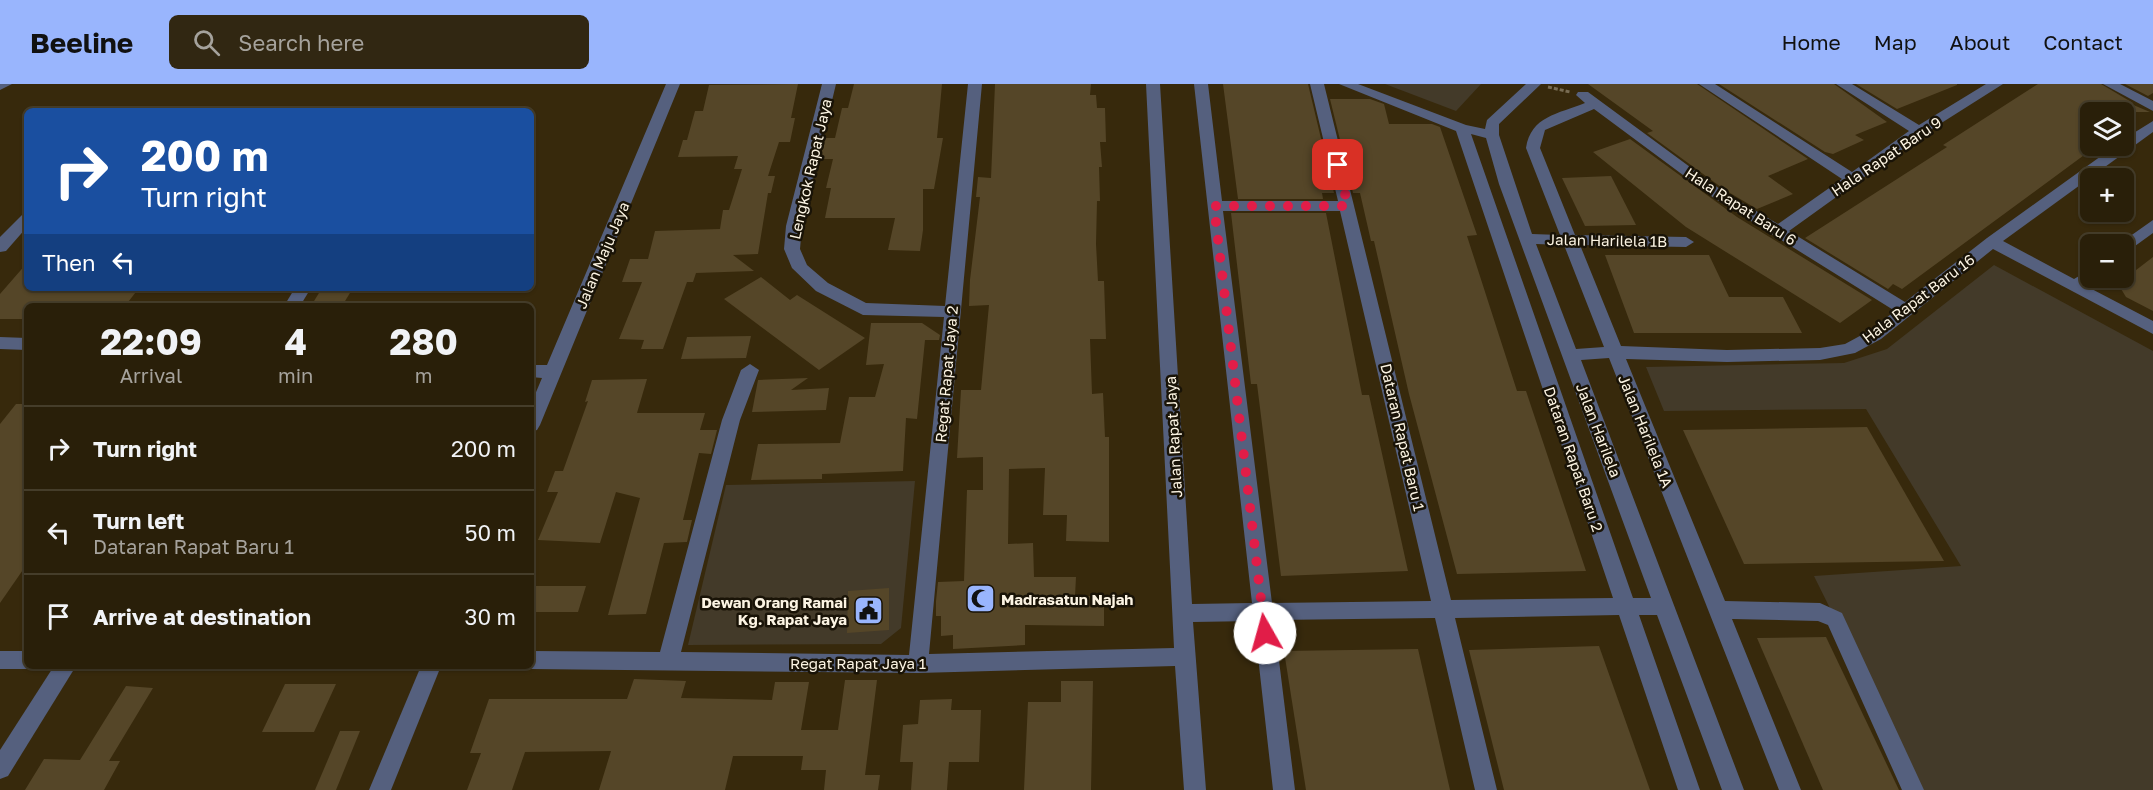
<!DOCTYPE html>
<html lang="en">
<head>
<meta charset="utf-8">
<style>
  body { margin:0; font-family:"Golos Text",sans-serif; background:#312712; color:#f1f3f6; height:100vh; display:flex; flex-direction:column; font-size:22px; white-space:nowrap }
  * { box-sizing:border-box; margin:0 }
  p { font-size:20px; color:#a5a29c }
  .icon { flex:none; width:33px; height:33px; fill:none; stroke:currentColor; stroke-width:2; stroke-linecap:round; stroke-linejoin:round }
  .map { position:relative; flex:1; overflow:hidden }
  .panel { position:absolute; left:24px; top:219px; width:510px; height:366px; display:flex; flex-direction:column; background:#291f09; border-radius:9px; box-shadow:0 2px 4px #0004,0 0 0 2px #453d2a }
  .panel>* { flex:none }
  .top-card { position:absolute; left:24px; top:24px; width:510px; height:183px; border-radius:9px; box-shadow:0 2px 4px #0004,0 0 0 2px #453d2a; background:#1a4fa0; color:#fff; overflow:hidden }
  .fabs { position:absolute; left:2080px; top:18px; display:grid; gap:12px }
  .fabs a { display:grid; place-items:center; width:54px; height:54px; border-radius:9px; background:#291f09; box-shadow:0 2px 4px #0004,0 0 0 2px #453d2a; font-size:30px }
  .pin { position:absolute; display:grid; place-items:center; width:51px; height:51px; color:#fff; margin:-26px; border-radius:12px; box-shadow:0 3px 9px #0006 }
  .me { position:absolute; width:66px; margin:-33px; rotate:353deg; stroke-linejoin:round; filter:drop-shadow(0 0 4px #0008) }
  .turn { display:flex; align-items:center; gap:21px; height:126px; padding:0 18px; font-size:27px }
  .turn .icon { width:78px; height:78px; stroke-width:2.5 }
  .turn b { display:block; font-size:42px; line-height:51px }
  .then { display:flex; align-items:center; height:57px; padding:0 18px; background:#0003; gap:12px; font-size:22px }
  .eta { display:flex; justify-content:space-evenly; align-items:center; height:102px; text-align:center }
  .eta b { font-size:36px; font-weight:700; line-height:42px }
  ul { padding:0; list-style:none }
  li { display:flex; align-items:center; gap:18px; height:84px; padding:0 18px; border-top:2px solid #453d2a }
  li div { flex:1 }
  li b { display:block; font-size:22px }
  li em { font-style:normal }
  header { display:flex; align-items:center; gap:36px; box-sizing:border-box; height:84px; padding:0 30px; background:#99b5fd; color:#111 }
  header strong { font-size:28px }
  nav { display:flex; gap:33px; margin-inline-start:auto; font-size:21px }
  .search { width:420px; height:54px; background:#312712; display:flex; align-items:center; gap:15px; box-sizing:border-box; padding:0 21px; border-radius:9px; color:#a5a29c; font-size:22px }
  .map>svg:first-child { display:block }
</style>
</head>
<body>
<header>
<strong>Beeline</strong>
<div class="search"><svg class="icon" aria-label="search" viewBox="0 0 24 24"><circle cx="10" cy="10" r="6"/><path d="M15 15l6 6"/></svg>Search here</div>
<nav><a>Home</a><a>Map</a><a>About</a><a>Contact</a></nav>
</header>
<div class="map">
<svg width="2153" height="706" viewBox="0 0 2153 706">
  <rect width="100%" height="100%" fill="#37290c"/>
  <!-- green -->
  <g fill="#433a29">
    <path d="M1385,0H1481L1456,27Z"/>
    <path d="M1994,181L2153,267V706H1920L1814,492L1961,482L1866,325L1664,327L1646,283L1844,279L1887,265Z"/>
    <path d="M915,397L901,544L881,560L688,561L726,401Z"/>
  </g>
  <!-- building -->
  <g fill="#554628">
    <path d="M798,0L791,34H795L790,58H779L768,92H775L771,109H768L758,170L733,171L754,187L696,189L693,198H687L663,265H641L644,256L619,255L642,198H622L630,175H648L655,147L720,145L723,126H729L742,85H734L738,72L678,73L683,56H687L695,27H703L709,1Z"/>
    <path d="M854,0H942L937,54H943L934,105H923V146L920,167L888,166L895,134H825L831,104H826L833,75H821L822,66L825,54H835L842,24H848Z"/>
    <path d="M995,0H1091L1090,11H1096L1097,24H1105L1106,58H1100L1102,83H1099L1100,117H1097L1096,160L1098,197H1104L1106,255H1090L1092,310L1103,309L1105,353H1109V458L1066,457L1067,431H1043L1045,384L1009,385L1008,460L1033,459L1034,493H1076L1075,512H1104V542L1025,541V561L953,565V551L941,552V532H936V517L938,498L964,497L967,406H983V373L957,374L961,306H981L989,221L969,222L970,196L980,113H976L978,93L991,94Z"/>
    <path d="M1223,0H1308L1334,109H1322L1323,115H1238Z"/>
    <path d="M1588,0H1697L1808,75L1768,92L1793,110L1757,125L1725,106L1647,49L1653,47Z"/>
    <path d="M1719,0H1834L1887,38L1855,51L1864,56L1833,70L1825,68Z"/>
    <path d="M1856,0H1957V1L1897,25Z"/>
    <path d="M2038,0H2101L2133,19L2131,20L2150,28H2091V66L1902,205L1893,200L1888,205L1805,154L1947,63L1943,61Z"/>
    <path d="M2125,0H2153V9L2148,12Z"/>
    <path d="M1330,15H1370L1384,20L1389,40H1432L1440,43L1477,151L1467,152L1517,307H1526L1586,487L1457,490L1409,310L1374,157H1371L1360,109H1353Z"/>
    <path d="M1630,55L1737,133L1872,216L1840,239L1686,143L1593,68Z"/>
    <path d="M1611,92L1636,141L1585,142L1562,94Z"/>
    <path d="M1231,129H1326L1362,311H1369L1408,487L1281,492L1257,300H1251Z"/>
    <path d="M1605,171H1709L1729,213H1783L1802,249H1634Z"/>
    <path d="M2153,173V227L2126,213L2118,200Z"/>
    <path d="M27,179V204H139L125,222H27V235H0V210Z"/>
    <path d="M761,193L790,216L797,211L865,254L819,286L724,215Z"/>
    <path d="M322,204H353L342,222H311Z"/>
    <path d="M871,239H922L940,251L939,256H925L917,335L906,334L903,387L822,390V395L751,396L758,360L840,359L849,313H875L884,280L866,281Z"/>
    <path d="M751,252L746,274L681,275L687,253Z"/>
    <path d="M808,294L791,306L829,304L826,326L752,328L758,296Z"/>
    <path d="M647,295L637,329H705L700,346H717L711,370L699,369L683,436H692L687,458L664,459L646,530L608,531L640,414L616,408L600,459L538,456L558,408H547L555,387H563L588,317L585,318L592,296Z"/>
    <path d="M16,320H27V480L0,519V340Z"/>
    <path d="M1867,343L1944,477L1744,480L1683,346Z"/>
    <path d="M531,502H586L578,528H531Z"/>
    <path d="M889,504V546L847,549L848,507Z"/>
    <path d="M1826,553L1899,706H1823L1757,554Z"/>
    <path d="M1599,562L1650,706H1504L1469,566Z"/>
    <path d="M1418,565L1450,706H1306L1284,567Z"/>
    <path d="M634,595L686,597L681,614L772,616L775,598H809L801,646H838L845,596H877L865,691H880L878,706H824L826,686H801L803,672H733L725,706H599L611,667L525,668L512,706H467L481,669H470L489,615H627Z"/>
    <path d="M1061,597H1093L1091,706H1024L1028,618H1061Z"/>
    <path d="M285,600H336L314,648H262Z"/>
    <path d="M126,602L153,604L109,677H120L104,706H25L44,675L80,676Z"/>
    <path d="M952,615L951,626H981L979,678H949L947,706H911L913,678H900L903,641L918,640L920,616Z"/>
    <path d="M340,647H360L336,706H315Z"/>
  </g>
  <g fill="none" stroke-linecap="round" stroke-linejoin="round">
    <!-- path -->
    <path stroke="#786c53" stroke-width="3" stroke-dasharray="4 2" stroke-linecap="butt" d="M1548,3L1570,8"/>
    <!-- minor -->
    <g fill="#55607e" fill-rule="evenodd">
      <path d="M0,0H12L0,6Z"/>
      <path d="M666,0H680L540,341L537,346L531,348V320L542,294L531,293V281H547Z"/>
      <path d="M822,0H836L802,142L800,165L807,181L828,199L866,219L945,222L968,0H982L929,570L1174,564L1146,0H1160L1192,520L1252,519L1194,0H1208L1222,117H1338L1310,0H1324L1451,516L1613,514L1456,47L1339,0H1358L1466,41L1485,45L1487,36L1526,0H1541L1499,40V51L1532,150L1560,151L1526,64C1531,32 1558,30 1585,19L1576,11L1578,8H1588L1724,108L1778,140L1842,95L1699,0H1715L1852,88L1909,47L1836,0H1852L1919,41L1986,0H2003L1924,50L1789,147L1905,218L1987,154L2115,62H2124V55L2153,37V48L2003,157L2074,195L2091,185V194H2097L2086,202L2153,237V250L1993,165L1881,255L1855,269L1820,276L1727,278L1626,275L1725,517L1820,519L1842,529L1924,706H1902L1828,541L1818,537L1732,535L1801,706H1779L1609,274L1581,276L1744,706H1722L1657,531H1639L1700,706H1678L1619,531L1455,534L1497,706H1475L1435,534L1274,536L1295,706H1273L1254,537L1193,538L1206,706H1184L1175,582L918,589L531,585L524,583L531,582V567L660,568L722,336L741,286L750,280L759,286L740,336L681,568L909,571L944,233L863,231L816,207L792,184L784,165L786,142ZM1594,25L1714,114L1895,227L1869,247L1845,260L1820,264L1727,266L1621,262L1580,161L1686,163L1694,158L1686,153L1575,151L1540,64L1545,46ZM1471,50L1486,54L1499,100L1651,514H1633ZM1223,127H1340L1431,517L1272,519ZM1536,160L1564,161L1604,263L1576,265Z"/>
      <path d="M2103,0H2120L2153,17V27Z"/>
      <path d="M27,129V143L6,167L0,168V153L22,131Z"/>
      <path d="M2153,136V149L2124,170V160H2119Z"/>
      <path d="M295,204H311L300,222H284Z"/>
      <path d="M0,253L27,254V266L0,265Z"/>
      <path d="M0,567H27V582H35L27,585H0Z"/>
      <path d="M54,582H76L8,692L0,695V666Z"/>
      <path d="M421,582H441L391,706H369Z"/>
    </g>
  </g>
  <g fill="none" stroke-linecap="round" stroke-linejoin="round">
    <!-- route -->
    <path stroke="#e11d48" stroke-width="10" stroke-dasharray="0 18" d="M1265,549L1214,122H1348L1338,81"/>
  </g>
  <!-- icons -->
  <defs>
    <symbol id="mosque-square" viewBox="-11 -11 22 22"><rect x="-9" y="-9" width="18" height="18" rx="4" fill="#99b5fd" stroke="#191307"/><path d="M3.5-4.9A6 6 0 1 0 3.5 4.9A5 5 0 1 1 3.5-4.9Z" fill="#111"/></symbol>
    <symbol id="civic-square" viewBox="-11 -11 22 22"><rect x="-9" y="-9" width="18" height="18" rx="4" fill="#99b5fd" stroke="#191307"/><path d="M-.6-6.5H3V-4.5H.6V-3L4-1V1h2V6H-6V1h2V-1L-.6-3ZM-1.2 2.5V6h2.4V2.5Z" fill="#111"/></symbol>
  </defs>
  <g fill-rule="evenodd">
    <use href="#mosque-square" x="964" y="498" width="33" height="33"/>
    <use href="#civic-square" x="852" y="510" width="33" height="33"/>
  </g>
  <g text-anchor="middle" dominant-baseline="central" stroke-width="5" stroke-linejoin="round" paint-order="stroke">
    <!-- street labels -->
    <g font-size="15" fill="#fcf4e3" stroke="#191307">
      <text transform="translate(1886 72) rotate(-34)">Hala Rapat Baru 9</text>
      <text transform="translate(810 85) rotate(-77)">Lengkok Rapat Jaya</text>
      <text transform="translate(1741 122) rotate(33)">Hala Rapat Baru 6</text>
      <text transform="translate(1607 156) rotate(1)">Jalan Harilela 1B</text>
      <text transform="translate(602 171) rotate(-67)">Jalan Maju Jaya</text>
      <text transform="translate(1918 214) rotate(-37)">Hala Rapat Baru 16</text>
      <text transform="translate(946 290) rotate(-85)">Regat Rapat Jaya 2</text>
      <text transform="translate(1599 346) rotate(69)">Jalan Harilela</text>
      <text transform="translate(1646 347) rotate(68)">Jalan Harilela 1A</text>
      <text transform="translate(1173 353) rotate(-93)">Jalan Rapat Jaya</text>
      <text transform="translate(1403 353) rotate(77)">Dataran Rapat Baru 1</text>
      <text transform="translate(1574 375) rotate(71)">Dataran Rapat Baru 2</text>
      <text x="858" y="579">Regat Rapat Jaya 1</text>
    </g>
    <!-- poi labels -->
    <g font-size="15" font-weight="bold" fill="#fcf4e3" stroke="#191307" text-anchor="start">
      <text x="1001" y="515">Madrasatun Najah</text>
      <text x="847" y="518" text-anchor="end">Dewan Orang Ramai<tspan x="847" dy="17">Kg. Rapat Jaya</tspan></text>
    </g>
  </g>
</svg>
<div class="fabs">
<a><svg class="icon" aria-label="layers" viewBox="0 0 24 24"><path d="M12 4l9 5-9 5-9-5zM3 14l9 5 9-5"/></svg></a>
<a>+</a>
<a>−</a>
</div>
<div class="pin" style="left:1338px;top:81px;background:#d93025"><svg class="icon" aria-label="arrive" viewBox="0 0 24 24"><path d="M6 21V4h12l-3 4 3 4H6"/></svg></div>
<svg class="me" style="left:1265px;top:549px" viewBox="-20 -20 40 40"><circle r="19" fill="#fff"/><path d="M0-13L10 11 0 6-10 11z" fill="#e11d48"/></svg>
<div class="top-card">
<div class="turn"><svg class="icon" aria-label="right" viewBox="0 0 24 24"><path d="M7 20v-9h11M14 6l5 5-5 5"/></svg><div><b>200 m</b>Turn right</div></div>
<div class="then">Then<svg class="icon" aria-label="left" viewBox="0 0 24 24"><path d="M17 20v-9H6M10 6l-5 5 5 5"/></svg></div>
</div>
<section class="panel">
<div class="eta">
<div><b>22:09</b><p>Arrival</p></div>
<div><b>4</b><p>min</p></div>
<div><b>280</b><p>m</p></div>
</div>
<ul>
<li><svg class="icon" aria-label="right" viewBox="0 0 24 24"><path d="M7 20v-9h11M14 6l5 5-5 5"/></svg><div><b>Turn right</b></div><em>200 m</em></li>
<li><svg class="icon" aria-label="left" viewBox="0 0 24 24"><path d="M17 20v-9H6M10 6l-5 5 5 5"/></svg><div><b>Turn left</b><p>Dataran Rapat Baru 1</p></div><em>50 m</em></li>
<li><svg class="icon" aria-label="arrive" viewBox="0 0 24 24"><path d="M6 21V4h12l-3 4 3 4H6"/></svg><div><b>Arrive at destination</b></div><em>30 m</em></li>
</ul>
</section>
</div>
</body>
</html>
